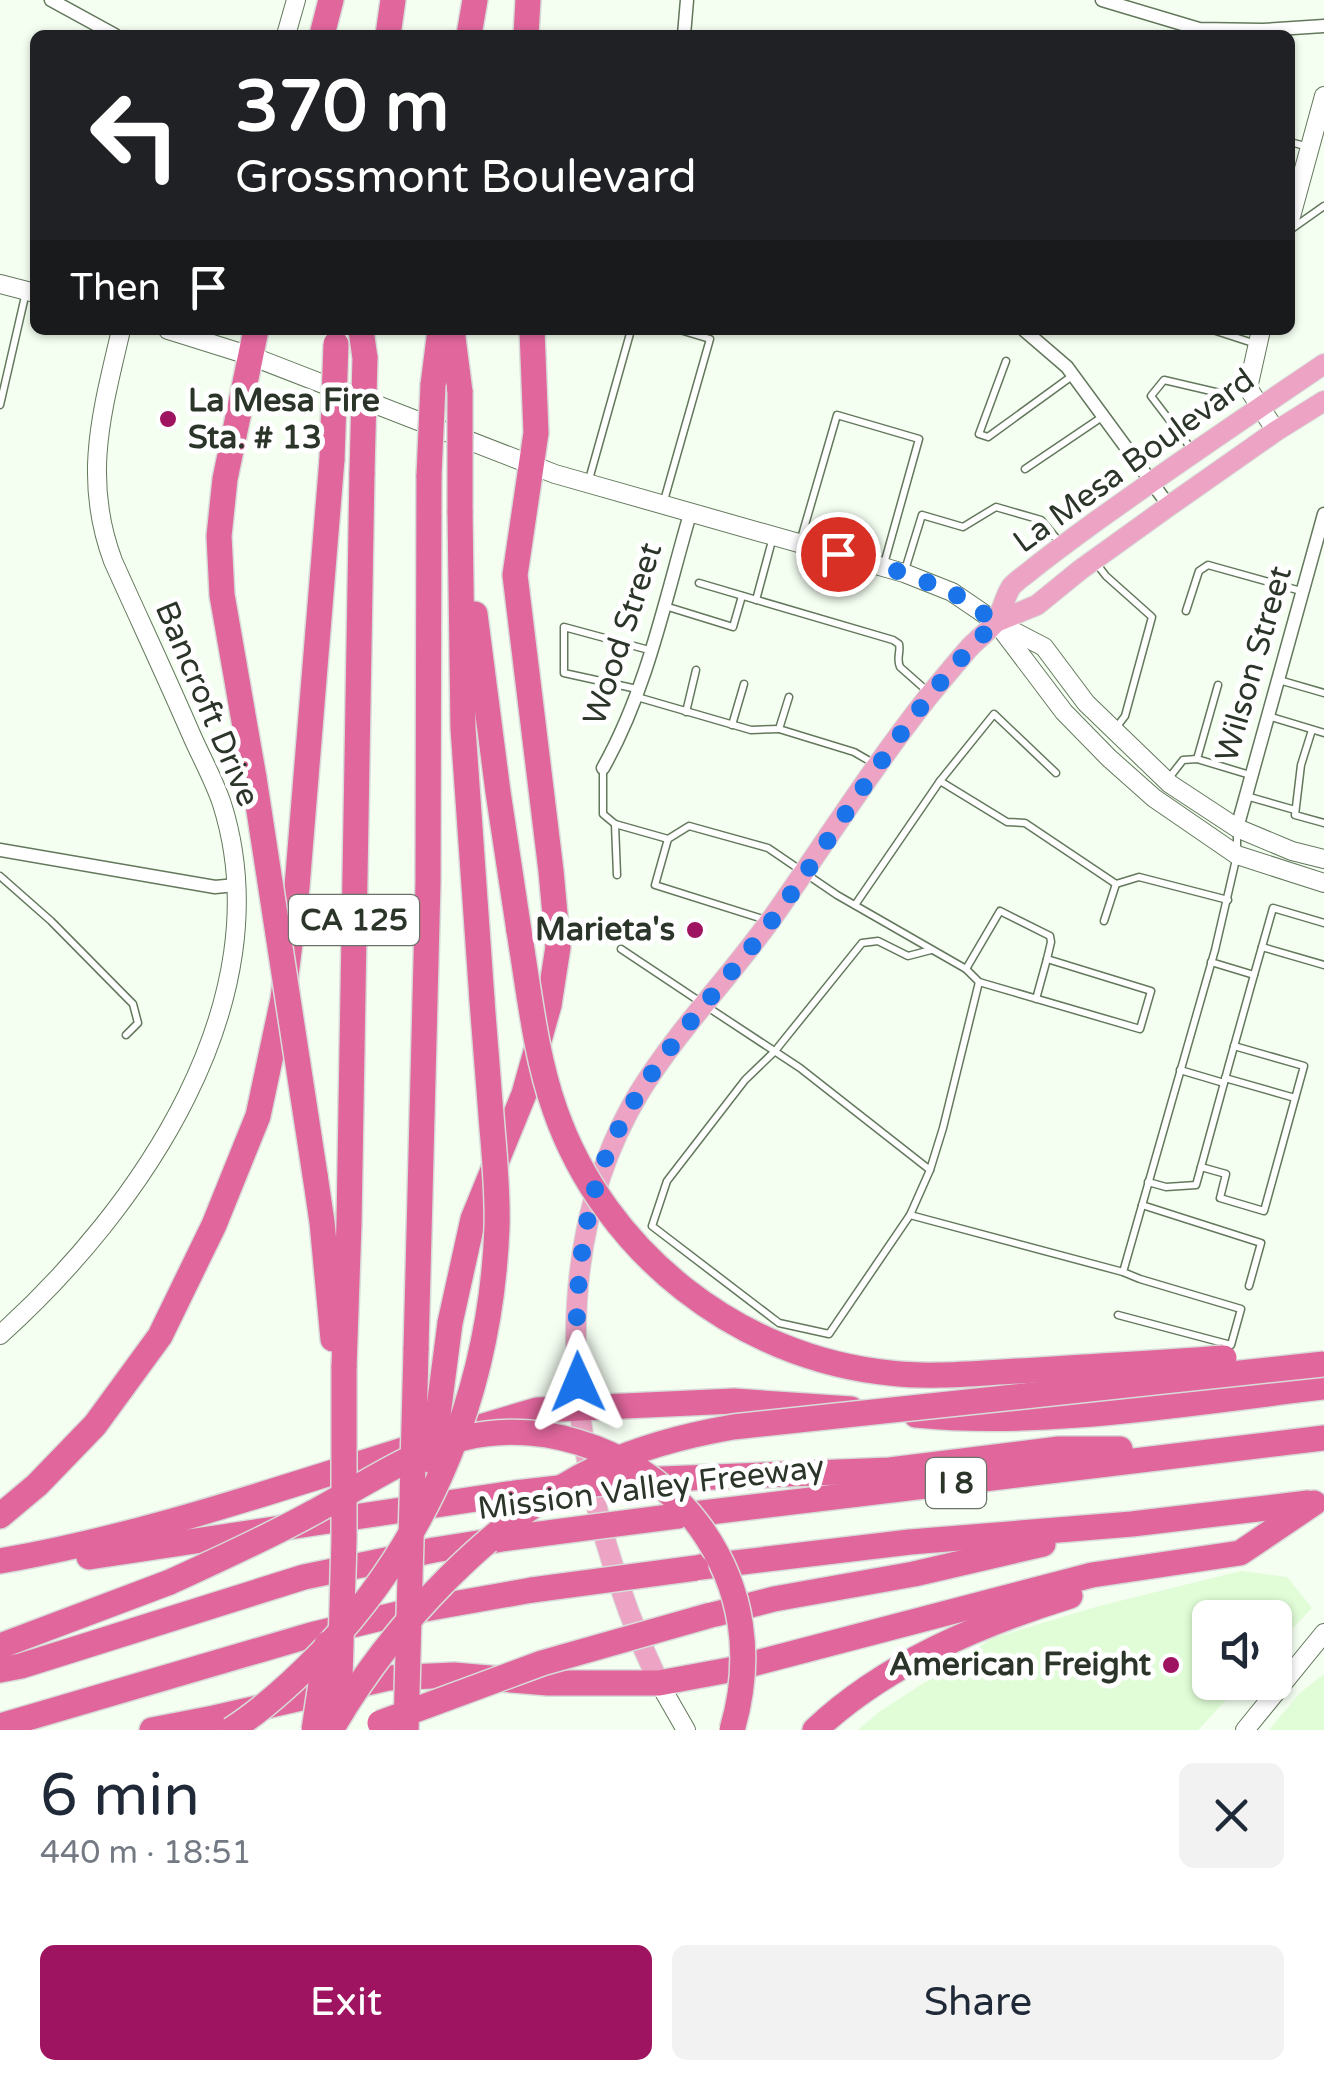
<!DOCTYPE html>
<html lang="en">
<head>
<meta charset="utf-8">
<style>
  body { margin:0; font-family:"Varela Round",sans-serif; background:#f2f2f3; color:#1f2937; height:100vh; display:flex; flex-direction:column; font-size:38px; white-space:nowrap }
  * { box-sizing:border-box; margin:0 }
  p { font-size:32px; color:#747a83 }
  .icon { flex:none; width:55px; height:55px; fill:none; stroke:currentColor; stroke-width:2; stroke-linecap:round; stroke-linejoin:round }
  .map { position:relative; height:1730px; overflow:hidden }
  .panel { display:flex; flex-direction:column; background:#fff; flex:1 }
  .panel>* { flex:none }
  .hud { position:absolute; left:30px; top:30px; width:1265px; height:305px; border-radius:15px; box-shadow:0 2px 8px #0004; background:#202124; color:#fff; overflow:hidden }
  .tools { position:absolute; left:1192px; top:1600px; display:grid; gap:20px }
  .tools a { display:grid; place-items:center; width:100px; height:100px; border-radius:15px; background:#fff; box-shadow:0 2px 8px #0004; font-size:50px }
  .pin { position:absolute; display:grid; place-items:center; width:85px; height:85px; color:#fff; margin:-42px; border:5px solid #fff; border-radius:50%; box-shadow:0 2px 10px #0007 }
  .me { position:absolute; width:110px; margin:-55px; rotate:359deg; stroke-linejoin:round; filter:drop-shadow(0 0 8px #0008) }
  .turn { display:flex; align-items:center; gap:35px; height:210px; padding:0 40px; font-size:45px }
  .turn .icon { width:130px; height:130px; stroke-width:2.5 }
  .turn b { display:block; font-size:70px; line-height:85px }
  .then { display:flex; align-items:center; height:95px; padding:0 40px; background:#0003; gap:20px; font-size:38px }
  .round { display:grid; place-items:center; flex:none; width:105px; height:105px; border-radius:15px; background:#f2f2f3 }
  .summary { display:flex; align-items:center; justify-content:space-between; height:170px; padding:0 40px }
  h1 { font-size:60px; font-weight:600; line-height:75px }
  .button { display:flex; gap:20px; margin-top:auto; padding:20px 40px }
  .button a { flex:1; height:115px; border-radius:15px; background:#9f1460; color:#fff; font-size:40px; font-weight:600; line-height:115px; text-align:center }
  .button a+a { background:#f2f2f3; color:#1f2937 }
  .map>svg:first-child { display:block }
</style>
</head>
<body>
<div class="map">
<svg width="1324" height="1730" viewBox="0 0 1324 1730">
  <rect width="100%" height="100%" fill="#f4fef1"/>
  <!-- built -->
  <g fill="#e0fdd7">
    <path d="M1241,1571L1287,1577L1312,1608L1275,1647V1618H1210V1682L1242,1683L1198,1730H858L879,1712L993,1638L1099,1606Z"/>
    <path d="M1324,1674V1730H1269L1299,1694Z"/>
  </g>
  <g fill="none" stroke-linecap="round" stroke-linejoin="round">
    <defs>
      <g id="service">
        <path d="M1290,142L1309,147"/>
        <path d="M1290,230L1324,206"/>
        <path d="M1213,330L1256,344"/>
        <path d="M1006,361L979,434L988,437L1072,376"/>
        <path d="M0,405L26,292"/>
        <path d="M1193,451L1151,396L1164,380L1224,394L1244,389"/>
        <path d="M1025,469L1102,417"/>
        <path d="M588,483L631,330"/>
        <path d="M663,504L710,339L680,330"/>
        <path d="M800,542L837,415L919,439L884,564"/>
        <path d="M1096,563L1106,576L1152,617L1125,716L1115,729"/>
        <path d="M905,570L922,515L963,527L996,507L1041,520L1061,544"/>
        <path d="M699,583L893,640L899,644C901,652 896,658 900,667L926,690"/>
        <path d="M756,600L773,537"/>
        <path d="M665,606L733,627L742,596"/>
        <path d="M1186,611L1199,571L1208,565L1301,591"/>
        <path d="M1279,680L1324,693"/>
        <path d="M637,689L564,673V627L649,650"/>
        <path d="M637,697L751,730L779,729"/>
        <path d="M789,697L779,729L854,752L873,763"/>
        <path d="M686,712L696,670"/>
        <path d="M1268,716L1324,733"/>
        <path d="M732,725L744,684"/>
        <path d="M1312,730L1301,765L1295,815L1324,823"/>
        <path d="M1197,759L1218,685"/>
        <path d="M603,768V814L615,824"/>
        <path d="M1169,778L1183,760L1197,759L1250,775"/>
        <path d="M940,781L994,714L1056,773"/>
        <path d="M1246,796L1295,810"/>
        <path d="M617,875L615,824L668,839"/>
        <path d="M0,876L51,921L133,1004L138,1023L126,1035"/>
        <path d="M855,905L940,781L1007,822L1025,823L1116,884L1139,877L1228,900"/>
        <path d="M766,920L655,885L668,839L689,826L768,848L837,895L966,969L979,982L1140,1029L1151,991L1047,959L1036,999"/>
        <path d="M1104,921L1116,884"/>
        <path d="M1262,947L1324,965"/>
        <path d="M621,949L699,1001"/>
        <path d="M966,969L1000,911L1050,936L1051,942L1047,959"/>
        <path d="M1254,975L1273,908L1324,923"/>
        <path d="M709,1008L800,1068L930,1170L943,1128L979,982"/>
        <path d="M1180,1070L1224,1083L1228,1068L1254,975L1211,962"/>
        <path d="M1225,1078L1295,1098"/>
        <path d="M1224,1083L1201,1167L1226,1174L1220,1198L1264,1211L1304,1066L1234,1046"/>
        <path d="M930,1170L910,1215L829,1334L779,1323L652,1226L667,1181L745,1080L775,1051L862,943L878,941L908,956L931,950"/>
        <path d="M1148,1182L1166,1187L1196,1185L1201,1167"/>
        <path d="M1142,1205L1261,1243L1249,1286"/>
        <path d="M910,1215L1123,1272L1140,1279L1241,1309L1231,1345L1118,1315"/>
        <path d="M1123,1272L1215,950L1237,855V833"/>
      </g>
      <g id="minor">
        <path d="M51,0L115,35"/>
        <path d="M1102,0L1199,29L1263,30L1324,26"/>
        <path d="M684,35L687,0"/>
        <path d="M1024,330L1067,367L1169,506"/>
        <path d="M603,768C647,690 665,600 690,514"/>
        <path d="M1237,828L1324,514"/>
        <path d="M0,850L215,887L236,885"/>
      </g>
      <g id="tertiary">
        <path d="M286,35L296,0"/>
        <path d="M1290,220L1324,96"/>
        <path d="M1261,330L1248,388L1276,431"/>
        <path d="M0,1335C140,1209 284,1001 222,804C214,780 201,757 191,734C166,676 139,619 113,561C82,478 102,412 121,330"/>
      </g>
      <g id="secondary">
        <path d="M0,284L35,293"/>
        <path d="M168,330L251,356L555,474L904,573L952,592L996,622L1044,647L1086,703L1170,784L1237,828L1292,851L1324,859"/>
        <path d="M999,626L1064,712L1109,758L1154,798L1237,855L1324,883"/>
        <path d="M659,1683L686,1730"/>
        <path d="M1245,1730L1324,1633"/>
      </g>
      <g id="primary">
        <path d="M996,622L1037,605L1080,570L1169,506L1276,431L1324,401"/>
        <path d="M659,1683C575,1506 533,1269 639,1093C680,1026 738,969 782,904C830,835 876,763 928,697C942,680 956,663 970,647C978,639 987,632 994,624C1002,613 1004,598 1011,587C1016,581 1024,576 1030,571C1051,554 1073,538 1095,522C1170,468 1247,416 1324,364"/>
      </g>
      <g id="motorway">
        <path d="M322,35L331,0"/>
        <path d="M388,35L393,0"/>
        <path d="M469,35L475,0"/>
        <path d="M526,35L528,0"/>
        <path d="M361,330L365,358"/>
        <path d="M452,330L460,392"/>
        <path d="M433,385L440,330"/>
        <path d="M460,511L463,728L482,1000"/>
        <path d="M475,614L498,792L519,931"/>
        <path d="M254,778L222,595L219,536L225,479L256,330"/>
        <path d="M315,1175L322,1222L333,1339"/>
        <path d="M450,1323L473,1219L524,1094L549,1005L558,947L551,871L515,575L536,433L532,330"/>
        <path d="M416,1350L428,883L429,475"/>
        <path d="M344,1368L349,1223L362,472"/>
        <path d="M916,1415C1048,1428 1192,1402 1324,1387"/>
        <path d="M470,1430L537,1410L734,1401L851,1409"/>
        <path d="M636,1480L890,1470L1059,1449H1120"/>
        <path d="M0,1516L37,1485L95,1425L160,1336L214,1225L258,1116L283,999L297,887L332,459"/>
        <path d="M677,1516L1324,1438"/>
        <path d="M89,1557L515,1493"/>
        <path d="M0,1561C145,1536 286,1486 426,1443"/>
        <path d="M701,1567L910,1542L1132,1524L1308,1503"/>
        <path d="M716,1614L774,1599L914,1574L1043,1544"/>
        <path d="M0,1646L170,1582"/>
        <path d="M0,1670L21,1666L304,1577L434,1550L497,1540"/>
        <path d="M0,1726L311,1635L402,1613L532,1590"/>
        <path d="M152,1730L214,1718L388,1678L454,1675L548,1683H659L729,1670L1092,1575L1240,1553L1314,1503"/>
        <path d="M815,1730C885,1664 980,1624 1070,1596"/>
      </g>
    </defs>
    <!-- service casing -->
    <use href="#service" stroke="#63785c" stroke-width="9"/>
    <!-- minor casing -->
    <use href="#minor" stroke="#63785c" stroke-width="15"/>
    <!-- tertiary casing -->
    <use href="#tertiary" stroke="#63785c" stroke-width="20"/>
    <!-- secondary casing -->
    <use href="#secondary" stroke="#63785c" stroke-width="20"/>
    <!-- primary casing -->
    <use href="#primary" stroke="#d9dbd8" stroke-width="22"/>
    <!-- motorway casing -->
    <use href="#motorway" stroke="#d9dbd8" stroke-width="28"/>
    <!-- service -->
    <use href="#service" stroke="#fff" stroke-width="6"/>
    <!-- minor -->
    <use href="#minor" stroke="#fff" stroke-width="12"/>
    <!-- tertiary -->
    <use href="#tertiary" stroke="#fff" stroke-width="18"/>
    <!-- secondary -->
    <use href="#secondary" stroke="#fff" stroke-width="18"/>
    <!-- primary -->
    <use href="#primary" stroke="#eca3c4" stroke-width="20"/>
    <!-- motorway -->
    <use href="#motorway" stroke="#e0669c" stroke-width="25"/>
    <defs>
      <g id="motorway-bridge">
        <path d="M332,459L336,344"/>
        <path d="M362,472L365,358"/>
        <path d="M429,475L433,385"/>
        <path d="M460,511V392"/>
        <path d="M254,778L315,1175"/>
        <path d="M519,931C529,991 535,1053 555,1110C605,1253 739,1358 890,1373C933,1378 976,1373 1019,1371C1087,1367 1156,1363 1224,1358"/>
        <path d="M432,1461L450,1323"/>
        <path d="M515,1493L629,1480"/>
        <path d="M501,1539L677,1516"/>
        <path d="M170,1582C218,1560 267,1538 314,1512C362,1486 411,1452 464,1438C550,1417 649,1456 700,1527C744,1588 753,1659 732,1730"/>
        <path d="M532,1590L696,1568"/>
        <path d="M339,1713L344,1540V1368"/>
        <path d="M380,1723L542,1663L711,1615"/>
        <path d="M231,1730C265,1708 295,1680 323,1651C433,1535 491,1386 497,1227C498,1194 495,1161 492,1128C489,1086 485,1043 482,1000"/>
        <path d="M314,1730L327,1644"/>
        <path d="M331,1730C391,1626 492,1518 601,1466C643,1446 688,1435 733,1427L1324,1364"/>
        <path d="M406,1730L416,1350"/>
      </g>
    </defs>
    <!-- motorway-bridge casing -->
    <use href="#motorway-bridge" stroke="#d9dbd8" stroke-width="28" stroke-linecap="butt"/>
    <!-- motorway-bridge -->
    <use href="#motorway-bridge" stroke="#e0669c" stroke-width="25"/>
  </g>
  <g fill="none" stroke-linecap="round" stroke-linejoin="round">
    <!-- route -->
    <path stroke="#1a73e8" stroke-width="18" stroke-dasharray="0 32.4" d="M578,1382C574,1312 578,1240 600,1173C632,1079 706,1007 765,930C842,827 903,712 996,622L952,592L904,573L838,554"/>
  </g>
  <!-- markers -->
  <g fill="#9f1460" stroke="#fff" stroke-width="4">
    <circle cx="168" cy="419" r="10"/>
    <circle cx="695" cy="930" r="10"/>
    <circle cx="1171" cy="1665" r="10"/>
  </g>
  <g text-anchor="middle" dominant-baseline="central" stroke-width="10" stroke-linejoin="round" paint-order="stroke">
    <!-- shield labels -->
    <g fill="#fff" stroke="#6b7269" stroke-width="2.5">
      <rect x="289" y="895" width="130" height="50" rx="8"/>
      <rect x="926" y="1458" width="60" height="50" rx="8"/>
    </g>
    <g font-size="30" font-weight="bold" fill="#2c3529">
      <text x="354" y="920">CA 125</text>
      <text x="956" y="1483">I 8</text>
    </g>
    <!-- poi labels -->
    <g font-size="32" font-weight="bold" fill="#2c3529" stroke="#fff" text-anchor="end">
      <text x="188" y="401" text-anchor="start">La Mesa Fire<tspan x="188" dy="37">Sta. # 13</tspan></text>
      <text x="675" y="930">Marieta's</text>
      <text x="1151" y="1665">American Freight</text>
    </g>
    <!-- street labels -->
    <g font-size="32" fill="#2c3529" stroke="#fff">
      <text transform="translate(1134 461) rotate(-36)">La Mesa Boulevard</text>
      <text transform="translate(623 634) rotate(-72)">Wood Street</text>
      <text transform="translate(1254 664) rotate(-74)">Wilson Street</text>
      <text transform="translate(207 704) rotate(67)">Bancroft Drive</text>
      <text transform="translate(651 1488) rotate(-7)">Mission Valley Freeway</text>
    </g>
  </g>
</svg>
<div class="tools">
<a><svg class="icon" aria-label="sound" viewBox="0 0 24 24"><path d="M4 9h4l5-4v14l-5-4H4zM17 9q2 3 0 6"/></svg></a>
</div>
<div class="pin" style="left:838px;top:554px;background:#d93025"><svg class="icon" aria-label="arrive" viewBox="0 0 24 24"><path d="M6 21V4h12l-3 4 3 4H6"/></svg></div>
<svg class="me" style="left:578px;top:1382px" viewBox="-20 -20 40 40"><path d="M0-17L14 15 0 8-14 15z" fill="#1a73e8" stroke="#fff" stroke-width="4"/></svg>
<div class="hud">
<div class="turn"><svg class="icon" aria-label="left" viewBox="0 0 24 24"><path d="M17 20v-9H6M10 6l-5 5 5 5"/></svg><div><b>370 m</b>Grossmont Boulevard</div></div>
<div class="then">Then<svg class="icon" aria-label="arrive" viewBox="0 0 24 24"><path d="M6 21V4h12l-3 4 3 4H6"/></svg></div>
</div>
</div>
<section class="panel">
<div class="summary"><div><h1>6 min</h1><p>440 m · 18:51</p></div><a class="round"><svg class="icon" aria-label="close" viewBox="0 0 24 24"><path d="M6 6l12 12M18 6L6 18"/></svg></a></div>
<div class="button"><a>Exit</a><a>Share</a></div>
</section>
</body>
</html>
